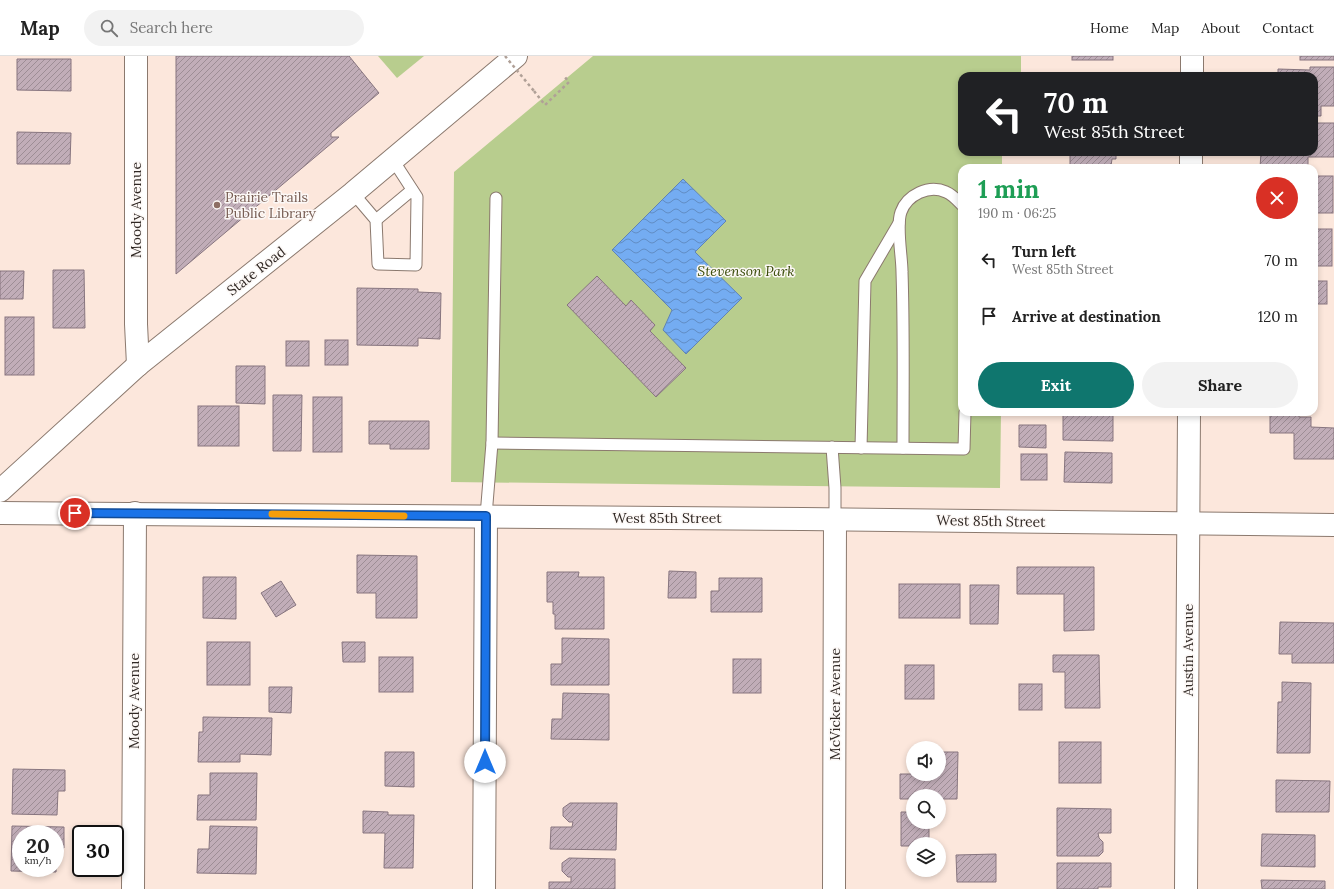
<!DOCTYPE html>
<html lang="en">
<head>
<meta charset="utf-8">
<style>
  body { margin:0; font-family:Lora,serif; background:#f2f2f2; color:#222; height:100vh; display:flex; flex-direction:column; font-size:15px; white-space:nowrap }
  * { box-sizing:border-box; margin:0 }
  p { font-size:13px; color:#767676 }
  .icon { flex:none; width:22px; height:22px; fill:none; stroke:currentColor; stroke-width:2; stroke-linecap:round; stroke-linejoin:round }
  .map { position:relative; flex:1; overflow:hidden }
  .drawer { position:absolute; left:958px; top:108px; width:360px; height:252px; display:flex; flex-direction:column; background:#fff; border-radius:12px; box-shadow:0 2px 6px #0003 }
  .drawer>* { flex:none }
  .banner { position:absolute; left:958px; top:16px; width:360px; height:84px; border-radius:12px; box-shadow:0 2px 6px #0003; background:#202124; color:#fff; overflow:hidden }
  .controls { position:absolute; left:906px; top:685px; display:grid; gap:8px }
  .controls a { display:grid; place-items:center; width:40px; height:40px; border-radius:50%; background:#fff; box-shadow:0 2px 6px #0003; font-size:20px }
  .speed { position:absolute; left:12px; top:769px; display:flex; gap:8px; font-size:20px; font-weight:700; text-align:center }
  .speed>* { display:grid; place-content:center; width:52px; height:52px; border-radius:50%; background:#fff; box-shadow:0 2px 6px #0003; line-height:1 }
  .speed small { font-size:10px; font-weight:400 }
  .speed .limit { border:2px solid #111; border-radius:6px; background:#fff; color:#111 }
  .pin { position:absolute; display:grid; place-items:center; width:34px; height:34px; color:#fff; margin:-17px; border:2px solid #fff; border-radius:50%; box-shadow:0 1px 4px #0007 }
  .me { position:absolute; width:44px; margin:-22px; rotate:0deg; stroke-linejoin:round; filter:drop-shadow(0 0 3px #0008) }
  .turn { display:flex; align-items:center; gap:14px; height:84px; padding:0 20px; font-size:18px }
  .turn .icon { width:52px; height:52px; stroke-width:2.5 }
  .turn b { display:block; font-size:28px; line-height:34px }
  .round { display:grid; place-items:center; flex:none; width:42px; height:42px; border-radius:21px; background:#f2f2f2 }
  .overview { display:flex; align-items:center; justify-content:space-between; height:68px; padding:0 20px }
  h1 { font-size:24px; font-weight:800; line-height:30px; color:#1e9e55 }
  .button { display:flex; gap:8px; margin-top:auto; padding:8px 20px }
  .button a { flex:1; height:46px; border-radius:24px; background:#0f766e; color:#fff; font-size:16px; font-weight:800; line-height:46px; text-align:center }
  .button a+a { background:#f2f2f2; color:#222 }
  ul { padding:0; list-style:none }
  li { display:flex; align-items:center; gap:12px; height:56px; padding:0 20px }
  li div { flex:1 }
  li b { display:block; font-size:15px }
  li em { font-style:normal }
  header { display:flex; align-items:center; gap:24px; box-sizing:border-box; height:56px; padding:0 20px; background:#fff; border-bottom:1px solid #e0e0e0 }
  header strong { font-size:19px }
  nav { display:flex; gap:22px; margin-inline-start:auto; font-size:14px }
  .search { width:280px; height:36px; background:#f2f2f2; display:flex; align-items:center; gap:10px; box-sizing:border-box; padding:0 14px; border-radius:22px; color:#767676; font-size:15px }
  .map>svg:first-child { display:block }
</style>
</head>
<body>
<header>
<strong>Map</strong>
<div class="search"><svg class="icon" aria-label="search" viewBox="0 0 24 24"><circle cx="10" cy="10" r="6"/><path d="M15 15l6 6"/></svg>Search here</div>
<nav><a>Home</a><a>Map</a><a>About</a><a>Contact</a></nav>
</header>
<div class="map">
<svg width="1334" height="833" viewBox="0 0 1334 833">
  <defs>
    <pattern id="water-waves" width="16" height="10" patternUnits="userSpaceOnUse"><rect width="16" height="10" fill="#74acf2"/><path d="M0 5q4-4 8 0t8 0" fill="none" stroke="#608cc4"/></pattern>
    <pattern id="building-hatch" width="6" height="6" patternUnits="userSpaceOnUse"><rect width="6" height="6" fill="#c1adb8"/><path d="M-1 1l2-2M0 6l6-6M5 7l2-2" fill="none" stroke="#9d8d95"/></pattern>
  </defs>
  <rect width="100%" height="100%" fill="#fce7dc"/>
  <!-- green -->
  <g fill="#b8cd8e">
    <path d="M378,0H424L397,22Z"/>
    <path d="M593,0H1021V20H962V96H1002V112H962V356H1001L1000,432L451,426L454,116Z"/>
  </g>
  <!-- water -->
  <path fill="url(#water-waves)" stroke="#6084b4" d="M683,123L726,165L695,196L742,242L686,298L663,274L672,254L612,194Z"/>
  <!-- building -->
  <g fill="url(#building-hatch)" stroke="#87757f" fill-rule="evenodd">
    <path d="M176,0H349L379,37L331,77V81H339L176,218Z"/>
    <rect x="1072" y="0" width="41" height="4"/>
    <rect x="1300" y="0" width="34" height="4"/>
    <path d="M17,3H71V35L17,34Z"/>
    <path d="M1310,11H1334V50H1321V60H1314V20H1278V13L1310,14Z"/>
    <path d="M1314,67H1334V101H1308V112H1260L1261,96H1314Z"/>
    <path d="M17,76L71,77L70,108H17Z"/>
    <path d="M1070,96H1116V103H1112L1111,110H1070Z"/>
    <rect x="1314" y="120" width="19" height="37"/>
    <rect x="1314" y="173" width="18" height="37"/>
    <path d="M53,214H84L85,272H53Z"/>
    <path d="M0,215H24L23,243H0Z"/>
    <path d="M597,220L626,250L631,244L655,269L650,275L686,312L656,341L567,249Z"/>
    <rect x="1314" y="225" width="13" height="23"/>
    <path d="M357,232L418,233V236L441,237L440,283L418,282V290L357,289Z"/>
    <rect x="5" y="261" width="29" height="58"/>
    <rect x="325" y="284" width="23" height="25"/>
    <rect x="286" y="285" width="23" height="25"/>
    <path d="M236,310H265V348L236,347Z"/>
    <path d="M273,339H302L301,395H273Z"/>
    <rect x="313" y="341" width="29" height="55"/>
    <rect x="198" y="350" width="41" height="40"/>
    <path d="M1063,356H1113V385L1063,384Z"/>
    <path d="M1270,356H1299V361H1311V371L1334,372V403H1294V377H1270Z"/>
    <path d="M369,365H429V393H390V388H369Z"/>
    <path d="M1019,369H1046V392L1019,391Z"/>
    <path d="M1065,396L1112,397V427L1064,426Z"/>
    <rect x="1021" y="398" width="26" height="26"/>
    <path d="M357,499L417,500V562H376V537H357Z"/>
    <path d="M1017,511H1094V574L1064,575V538H1017Z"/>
    <path d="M669,515L696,516V542H668Z"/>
    <path d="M547,516H579L578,521H604V573H555V558H553V546H547Z"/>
    <path d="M203,521H236V563L203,562Z"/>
    <path d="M719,522H762V556H711V535H719Z"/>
    <path d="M281,525L296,549L276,561L261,537Z"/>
    <rect x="899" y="528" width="61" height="34"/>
    <path d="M970,529H999L998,568H970Z"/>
    <path d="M1280,566L1334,567V607H1292V598H1279Z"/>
    <path d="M562,582L609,583V629H551V608H562Z"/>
    <rect x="207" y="586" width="43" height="43"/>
    <path d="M342,586H365V606H343Z"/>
    <path d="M1053,599H1099L1100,652H1065V616H1053Z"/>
    <rect x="379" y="601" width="34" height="35"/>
    <rect x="733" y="603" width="28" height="34"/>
    <rect x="905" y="609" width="29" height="34"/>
    <path d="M1282,626L1311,627L1310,697H1277L1278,646H1282Z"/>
    <rect x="1019" y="628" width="23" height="26"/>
    <path d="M269,631H292L291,657L269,656Z"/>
    <path d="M563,637L609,638V684L551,683L552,663H562Z"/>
    <path d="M203,661L272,662L271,699L240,698V706H198L199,676H203Z"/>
    <rect x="1059" y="686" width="42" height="41"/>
    <path d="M385,696H414V731L385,730Z"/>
    <path d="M911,696H913V718H939V696H958L957,743H939V740H913V743H900V718H911Z"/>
    <path d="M13,713L65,714V735H58L57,759L12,758Z"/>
    <path d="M210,717H257L256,764H197L198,739H210Z"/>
    <path d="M1276,724L1330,725L1329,756H1276Z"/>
    <path d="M570,747H617L616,794L550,793L551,771H572L573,766H569L563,760V752Z"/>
    <path d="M1057,752L1111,753V777H1098L1099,782L1103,786V796L1099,800H1057Z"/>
    <path d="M363,755L388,756V759H414L413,812H384L385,777H363Z"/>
    <path d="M901,756H913V766H929V788H913V790H901Z"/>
    <path d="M12,770L64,771V792H57L56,816L11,815ZM21,778H55V812H21Z"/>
    <path d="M210,770L257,771L256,818L197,817L198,793H209Z"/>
    <path d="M1262,778L1315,779V811L1261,810Z"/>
    <path d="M996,798V826H957L956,799Z"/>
    <path d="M569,802L615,803V833H549V826H571V821H568L562,815V807Z"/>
    <path d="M1057,807H1111V831H1098V833H1057Z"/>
    <path d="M1261,824L1325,825V833H1262Z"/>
  </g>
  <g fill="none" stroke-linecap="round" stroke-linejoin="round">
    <defs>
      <g id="lane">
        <path d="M353,137L376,164L378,208L416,209L417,141L393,104"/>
        <path d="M376,164L412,134"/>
        <path d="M492,387L964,393L965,356"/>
        <path d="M832,391L835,432V463"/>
        <path d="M861,392L865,225L899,167"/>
        <path d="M903,392C903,334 904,275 902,216C902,200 896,170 901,156C907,139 929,128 946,136C953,139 957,144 962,149"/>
        <path d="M486,460L492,387L496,142"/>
      </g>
      <g id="street">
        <path d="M136,0V268L138,309"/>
        <path d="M1192,20V0"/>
        <path d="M1191,112V96"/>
        <path d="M0,457L803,463L1334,469"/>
        <path d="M133,833L135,457"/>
        <path d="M484,833L486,460"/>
        <path d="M834,833L835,463"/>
        <path d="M1186,833L1189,356"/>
      </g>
      <path id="secondary" d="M0,435L138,309L353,137L516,0"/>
    </defs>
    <!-- lane casing -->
    <use href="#lane" stroke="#8b796e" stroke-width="13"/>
    <!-- street casing -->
    <use href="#street" stroke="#8b796e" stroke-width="24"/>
    <!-- secondary casing -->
    <use href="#secondary" stroke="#8b796e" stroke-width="24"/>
    <!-- path -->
    <path stroke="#b0a097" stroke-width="2.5" stroke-dasharray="3 3" stroke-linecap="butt" d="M534,35L545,49L569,26L564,20"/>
    <!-- lane -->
    <use href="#lane" stroke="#fff" stroke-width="11"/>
    <!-- street -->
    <use href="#street" stroke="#fff" stroke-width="22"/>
    <!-- secondary -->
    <use href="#secondary" stroke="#fff" stroke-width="22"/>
    <!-- path-bridge -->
    <path stroke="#b0a097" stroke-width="2.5" stroke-dasharray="3 3" stroke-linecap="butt" d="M505,0L534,35"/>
  </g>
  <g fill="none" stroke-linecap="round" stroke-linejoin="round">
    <defs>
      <path id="route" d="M75,457L486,460L485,706"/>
    </defs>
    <!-- route casing -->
    <use href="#route" stroke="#114b97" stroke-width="10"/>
    <!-- route -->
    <use href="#route" stroke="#1a73e8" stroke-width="7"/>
    <!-- slow -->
    <path stroke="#f59e0b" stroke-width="7" d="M272,458L404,460"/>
  </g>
  <!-- markers -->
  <circle fill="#8d6e63" stroke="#fcf8f6" stroke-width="1.5" cx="217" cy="149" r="4"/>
  <g text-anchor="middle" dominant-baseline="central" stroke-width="3" stroke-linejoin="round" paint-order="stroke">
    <!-- education labels -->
    <g font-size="14" fill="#785e54" stroke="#fcf8f6" text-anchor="start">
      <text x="225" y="141">Prairie Trails<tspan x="225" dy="16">Public Library</tspan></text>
    </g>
    <!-- street labels -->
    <g font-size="14" fill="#302824" stroke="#fcf8f6">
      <text transform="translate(136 154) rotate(-90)">Moody Avenue</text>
      <text transform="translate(256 215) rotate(-38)">State Road</text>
      <text x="667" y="462">West 85th Street</text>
      <text transform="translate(991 465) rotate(1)">West 85th Street</text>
      <text transform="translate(1188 594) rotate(-90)">Austin Avenue</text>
      <text transform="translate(134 645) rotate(-90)">Moody Avenue</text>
      <text transform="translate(835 648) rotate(-90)">McVicker Avenue</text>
    </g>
    <!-- park labels -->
    <g font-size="14" font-style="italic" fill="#3b4c0a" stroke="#fcf8f6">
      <text x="746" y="215">Stevenson Park</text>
    </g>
  </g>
</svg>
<div class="controls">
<a><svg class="icon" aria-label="sound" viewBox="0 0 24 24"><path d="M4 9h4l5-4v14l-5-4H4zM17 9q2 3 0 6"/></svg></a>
<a><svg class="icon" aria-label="search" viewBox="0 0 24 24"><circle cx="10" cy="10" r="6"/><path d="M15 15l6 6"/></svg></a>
<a><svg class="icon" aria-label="layers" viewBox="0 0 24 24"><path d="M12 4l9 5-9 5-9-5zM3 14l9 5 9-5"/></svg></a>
</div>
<div class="speed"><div>20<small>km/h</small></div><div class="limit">30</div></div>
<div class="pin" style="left:75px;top:457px;background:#d93025"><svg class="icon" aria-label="arrive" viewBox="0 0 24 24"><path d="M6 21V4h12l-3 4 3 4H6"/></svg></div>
<svg class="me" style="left:485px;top:706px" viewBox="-20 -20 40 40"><circle r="19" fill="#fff"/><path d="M0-13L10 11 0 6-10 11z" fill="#1a73e8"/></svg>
<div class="banner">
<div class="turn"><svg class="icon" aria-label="left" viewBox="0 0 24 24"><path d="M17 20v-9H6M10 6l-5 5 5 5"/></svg><div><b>70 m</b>West 85th Street</div></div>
</div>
<section class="drawer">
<div class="overview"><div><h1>1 min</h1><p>190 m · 06:25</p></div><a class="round" style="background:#d93025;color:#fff"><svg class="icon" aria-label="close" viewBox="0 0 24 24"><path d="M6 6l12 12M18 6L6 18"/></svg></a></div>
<ul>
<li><svg class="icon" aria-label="left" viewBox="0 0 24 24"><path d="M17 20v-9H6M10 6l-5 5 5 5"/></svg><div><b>Turn left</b><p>West 85th Street</p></div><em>70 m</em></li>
<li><svg class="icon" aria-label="arrive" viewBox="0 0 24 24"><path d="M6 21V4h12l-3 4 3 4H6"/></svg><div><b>Arrive at destination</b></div><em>120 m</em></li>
</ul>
<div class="button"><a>Exit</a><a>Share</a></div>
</section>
</div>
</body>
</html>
